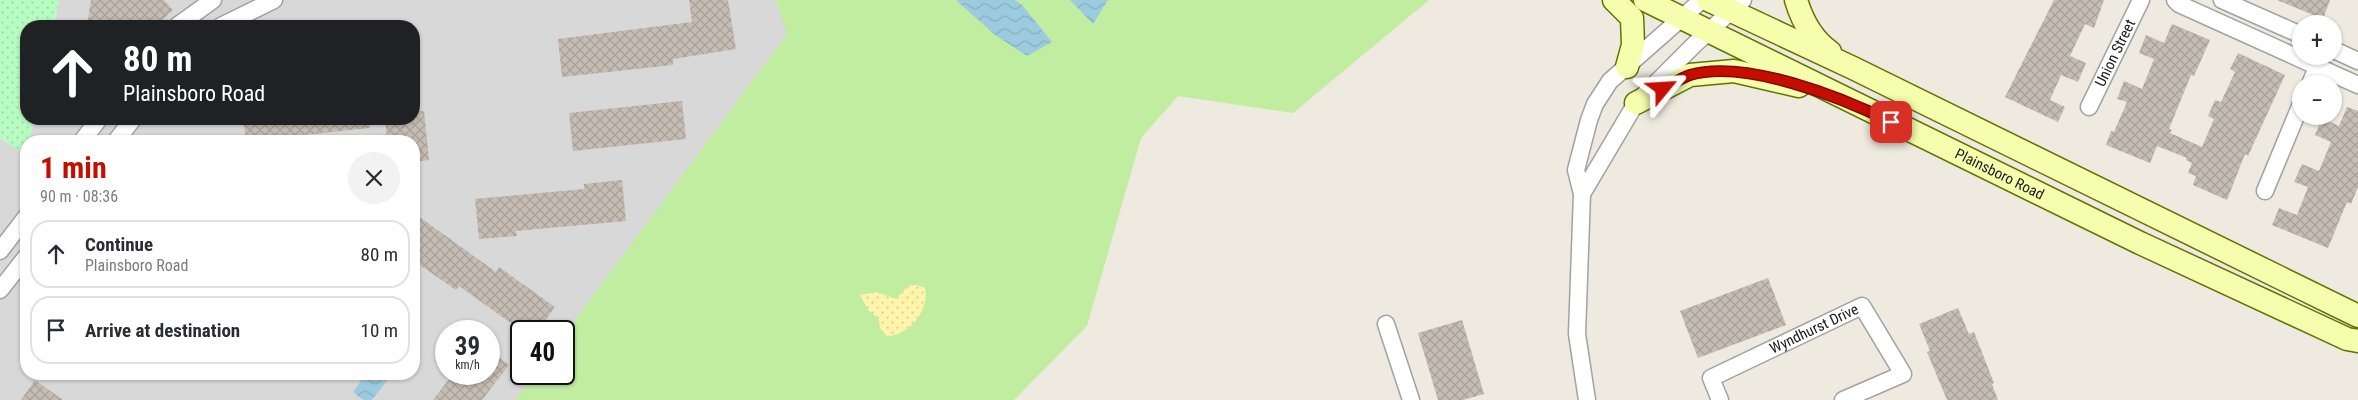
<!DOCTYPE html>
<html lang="en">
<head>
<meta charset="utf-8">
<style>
  body { margin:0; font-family:"Roboto Condensed",sans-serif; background:#f2f2f3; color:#2b2b33; height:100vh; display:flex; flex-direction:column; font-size:19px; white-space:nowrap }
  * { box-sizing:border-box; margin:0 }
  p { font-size:16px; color:#7c7c81 }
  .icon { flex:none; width:28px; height:28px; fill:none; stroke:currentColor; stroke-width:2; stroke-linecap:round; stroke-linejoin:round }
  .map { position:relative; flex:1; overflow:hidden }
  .panel { position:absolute; left:20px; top:135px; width:400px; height:245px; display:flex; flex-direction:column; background:#fff; border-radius:20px; box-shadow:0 1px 4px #0004 }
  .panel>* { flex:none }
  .hud { position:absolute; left:20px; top:20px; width:400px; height:105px; border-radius:20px; box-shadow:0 1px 4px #0004; background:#202124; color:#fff; overflow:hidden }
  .tools { position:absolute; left:2292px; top:15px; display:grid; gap:10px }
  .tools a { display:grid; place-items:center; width:50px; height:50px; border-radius:50%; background:#fff; box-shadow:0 1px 4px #0004; font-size:25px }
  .speed { position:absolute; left:435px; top:320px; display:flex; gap:10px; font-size:25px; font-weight:700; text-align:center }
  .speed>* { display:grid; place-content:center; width:65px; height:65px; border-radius:50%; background:#fff; box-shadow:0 1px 4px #0004; line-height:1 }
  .speed small { font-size:12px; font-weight:400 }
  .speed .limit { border:2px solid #111; border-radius:8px; background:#fff; color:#111 }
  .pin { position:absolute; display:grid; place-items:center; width:42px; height:42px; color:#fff; margin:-21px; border-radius:10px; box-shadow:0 2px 8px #0006 }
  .me { position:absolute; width:55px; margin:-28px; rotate:63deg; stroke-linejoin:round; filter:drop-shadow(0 0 4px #0008) }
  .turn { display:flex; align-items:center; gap:18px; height:105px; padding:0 20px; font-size:22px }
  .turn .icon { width:65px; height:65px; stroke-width:2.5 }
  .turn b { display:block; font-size:35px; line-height:42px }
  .round { display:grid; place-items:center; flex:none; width:52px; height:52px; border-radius:26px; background:#f2f2f3 }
  .overview { display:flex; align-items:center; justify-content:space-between; height:85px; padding:0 20px }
  h1 { font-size:30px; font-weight:700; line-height:38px; color:#c60e00 }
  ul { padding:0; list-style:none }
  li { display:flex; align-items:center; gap:15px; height:68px; margin:0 10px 8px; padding:0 10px; border:2px solid #e1e1e2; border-radius:20px }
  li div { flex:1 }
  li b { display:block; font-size:19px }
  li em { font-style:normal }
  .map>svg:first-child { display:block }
</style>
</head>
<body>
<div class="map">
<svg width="2358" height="400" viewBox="0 0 2358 400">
  <defs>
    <pattern id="sand-dots" width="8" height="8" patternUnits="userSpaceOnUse" patternTransform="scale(1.25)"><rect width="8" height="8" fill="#fff4ac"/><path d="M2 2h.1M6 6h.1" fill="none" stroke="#dad193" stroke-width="1.8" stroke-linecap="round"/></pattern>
    <pattern id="park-dots" width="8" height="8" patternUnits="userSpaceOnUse" patternTransform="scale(1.25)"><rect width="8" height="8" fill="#b7fdc2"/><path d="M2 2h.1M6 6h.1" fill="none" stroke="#9dd8a6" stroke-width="1.8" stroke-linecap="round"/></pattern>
    <pattern id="water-waves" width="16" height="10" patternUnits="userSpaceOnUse" patternTransform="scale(1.25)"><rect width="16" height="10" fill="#9ccbdf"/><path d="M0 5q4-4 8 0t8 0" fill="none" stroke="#86aebf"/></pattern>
    <pattern id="building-cross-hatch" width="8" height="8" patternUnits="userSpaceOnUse" patternTransform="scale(1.25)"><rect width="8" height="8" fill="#c5bcb3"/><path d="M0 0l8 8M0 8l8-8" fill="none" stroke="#a9a199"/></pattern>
  </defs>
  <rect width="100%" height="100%" fill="#eeeadf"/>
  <!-- residential -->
  <path fill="#d9d8d8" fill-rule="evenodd" d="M59,0H776L788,33L564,335V331H521V374H535L516,400H0V138L26,153V374H414V141H29L34,119H414V26H54ZM446,331H489V374H446Z"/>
  <!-- grass -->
  <path fill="#c0eda0" d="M776,0H1429L1293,113L1178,96L1141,138L1087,326L1014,400H516L535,374H564V335L787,34Z"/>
  <!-- sand -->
  <path fill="url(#sand-dots)" d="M917,285L925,288C930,310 909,336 887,336L880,328L879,319L868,310L860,295L876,292L896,299L908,286Z"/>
  <!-- park -->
  <path fill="url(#park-dots)" d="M0,0H59L54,26H26V119H34L29,141H26V155L0,138Z"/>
  <!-- water -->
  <g fill="url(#water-waves)">
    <path d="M956,0H1015L1022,5L1052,42L1027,56L995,35Z"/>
    <path d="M1070,0H1108L1093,24Z"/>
    <path d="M366,374H392L372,400H363L353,392Z"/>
  </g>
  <!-- building -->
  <g fill="url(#building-cross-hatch)">
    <path d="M91,0H164L173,10L156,26H87Z"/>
    <path d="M689,0H728L736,49L673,59V65L562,77L558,39L692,22Z"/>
    <path d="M2054,0H2104L2094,28L2085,24L2070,56L2086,63L2078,82L2061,75L2050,100L2065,107L2058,122L2005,97Z"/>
    <path d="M2277,0H2330L2323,19Z"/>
    <path d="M2172,24L2210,40L2194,76L2191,75L2169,129L2172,130L2170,133L2202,147L2214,119L2208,116L2215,100L2221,102L2235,72L2230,69L2238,53L2285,75L2248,156L2245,154L2227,200L2193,185L2196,176L2188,173L2192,163L2186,160L2187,158L2157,146L2150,163L2106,145L2111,131L2114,132L2127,102L2117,99L2124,81L2142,89L2154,59L2139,53L2146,35L2164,43Z"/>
    <path d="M682,101L686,139L573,151L569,113Z"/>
    <path d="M2347,107L2358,111V187L2351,204L2347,202L2328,248L2272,225L2279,208L2297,215L2308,187L2294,182L2302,164L2319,171L2331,142L2315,135L2322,118L2339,126Z"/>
    <path d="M414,111H424L429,160L414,162V141H387L385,119H414Z"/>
    <path d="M243,119H370V128L246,141Z"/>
    <path d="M622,180L626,221L516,231L517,236L479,239L475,199L584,189V184Z"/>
    <path d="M414,213L496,272L499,267L555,307L538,331H522L459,286L456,290L414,261Z"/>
    <path d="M1768,278L1786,325L1698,358L1680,311Z"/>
    <path d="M1958,308L1969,334L1974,332L1994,383L1992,384L1998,400H1947L1927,352L1930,351L1919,324Z"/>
    <path d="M1462,320L1484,394L1463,400H1438L1418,333Z"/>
    <path d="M489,349L509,365L482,400H433L453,374H489Z"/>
    <path d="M35,380L63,400H21Z"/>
  </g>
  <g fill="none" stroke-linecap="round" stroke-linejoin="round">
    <defs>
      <g id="street">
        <path d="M2175,0L2179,4L2358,85"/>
        <path d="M2222,0L2301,35"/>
        <path d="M177,26L213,0"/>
        <path d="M221,26L274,0"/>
        <path d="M2334,50L2358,61"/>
        <path d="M2310,84L2322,56"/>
        <path id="s1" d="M2089,107L2141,0"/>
        <path d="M82,141L99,119"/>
        <path d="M116,141L133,119"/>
        <path d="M2265,191L2301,104"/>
        <path d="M1582,194L1636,103L1695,44L1743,0"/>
        <path d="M0,251L26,217"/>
        <path d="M0,290L26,257"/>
        <path d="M1386,324L1411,400"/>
        <path d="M1587,400L1577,334L1582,194L1576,170L1589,120L1595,104L1610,81L1702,0"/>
        <path id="s2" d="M1720,400L1711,378L1862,306L1903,374L1843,400"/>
      </g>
      <g id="secondary">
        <path d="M1614,0L1632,18L1633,45L1627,67"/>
        <path id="s3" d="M1645,0L2140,243L2347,339L2358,341"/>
        <path d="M1708,0L1853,68L2358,316"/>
        <path d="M1796,0C1802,20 1813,40 1830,52"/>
        <path d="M1636,103L1690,75L1734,71L1799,86"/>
      </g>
    </defs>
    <!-- street casing -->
    <use href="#street" stroke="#a2a2a2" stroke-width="19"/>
    <!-- secondary casing -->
    <use href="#secondary" stroke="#5f7400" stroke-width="25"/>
    <!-- street -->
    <use href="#street" stroke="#fff" stroke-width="16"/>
    <!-- secondary -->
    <use href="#secondary" stroke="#f4fead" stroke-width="22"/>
  </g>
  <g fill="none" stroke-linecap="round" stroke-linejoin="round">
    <defs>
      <path id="route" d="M1663,89C1671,85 1681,78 1690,75C1745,59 1841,97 1891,122"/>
    </defs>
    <!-- route casing -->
    <use href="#route" stroke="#810900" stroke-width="12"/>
    <!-- route -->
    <use href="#route" stroke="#c60e00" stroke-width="9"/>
  </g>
  <g text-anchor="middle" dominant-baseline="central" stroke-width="4" stroke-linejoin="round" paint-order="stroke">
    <!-- street labels -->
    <g font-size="15" fill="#1b1b1b" stroke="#fff">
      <text stroke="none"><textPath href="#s1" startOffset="60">Union Street</textPath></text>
      <text stroke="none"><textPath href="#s3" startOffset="395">Plainsboro Road</textPath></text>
      <text stroke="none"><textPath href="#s2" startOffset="138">Wyndhurst Drive</textPath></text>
    </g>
  </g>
</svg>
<div class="tools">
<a>+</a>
<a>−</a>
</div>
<div class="speed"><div>39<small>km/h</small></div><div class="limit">40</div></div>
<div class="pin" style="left:1891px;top:122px;background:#d93025"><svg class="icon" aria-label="arrive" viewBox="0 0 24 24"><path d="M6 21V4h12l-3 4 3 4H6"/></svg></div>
<svg class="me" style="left:1663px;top:89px" viewBox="-20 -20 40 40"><path d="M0-17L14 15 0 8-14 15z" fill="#c60e00" stroke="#fff" stroke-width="4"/></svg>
<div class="hud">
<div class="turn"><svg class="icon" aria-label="ahead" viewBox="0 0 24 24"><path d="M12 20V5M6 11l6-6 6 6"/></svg><div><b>80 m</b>Plainsboro Road</div></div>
</div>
<section class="panel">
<div class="overview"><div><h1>1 min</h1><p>90 m · 08:36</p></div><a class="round"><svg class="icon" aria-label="close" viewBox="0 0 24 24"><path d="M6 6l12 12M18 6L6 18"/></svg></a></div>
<ul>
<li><svg class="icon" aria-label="ahead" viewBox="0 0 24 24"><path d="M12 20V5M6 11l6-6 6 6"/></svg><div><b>Continue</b><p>Plainsboro Road</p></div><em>80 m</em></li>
<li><svg class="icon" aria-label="arrive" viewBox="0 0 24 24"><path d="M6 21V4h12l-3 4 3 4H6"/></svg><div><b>Arrive at destination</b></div><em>10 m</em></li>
</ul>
</section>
</div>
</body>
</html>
